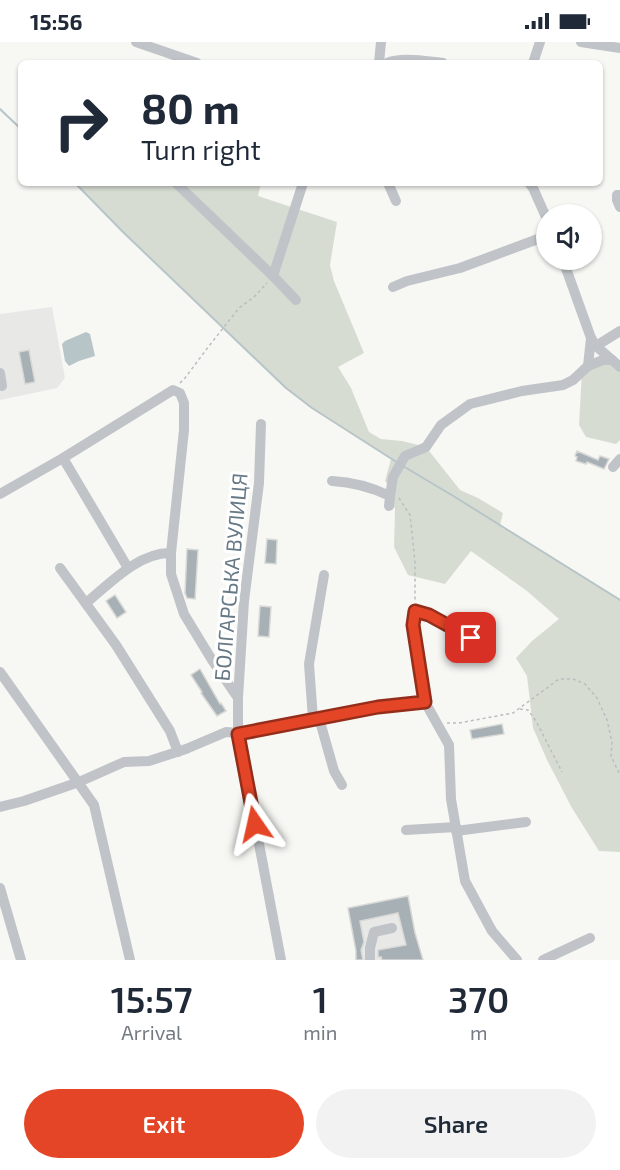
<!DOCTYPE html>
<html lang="en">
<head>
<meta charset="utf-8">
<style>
  body { margin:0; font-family:"Exo 2",sans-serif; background:#f2f2f3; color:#1f2937; height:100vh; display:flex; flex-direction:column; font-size:22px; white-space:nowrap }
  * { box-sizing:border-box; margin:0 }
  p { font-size:20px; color:#747a83 }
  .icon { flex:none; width:33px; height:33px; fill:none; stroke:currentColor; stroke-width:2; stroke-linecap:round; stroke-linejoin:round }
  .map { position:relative; height:918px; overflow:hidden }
  .sheet { display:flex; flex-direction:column; background:#fff; flex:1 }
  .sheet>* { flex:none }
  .top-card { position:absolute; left:18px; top:18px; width:585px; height:126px; border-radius:9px; box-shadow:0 2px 4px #0004; background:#fff; color:#1f2937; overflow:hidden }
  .controls { position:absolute; left:536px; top:162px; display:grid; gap:12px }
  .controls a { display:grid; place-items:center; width:66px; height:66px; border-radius:50%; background:#fff; box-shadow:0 2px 4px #0004; font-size:30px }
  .pin { position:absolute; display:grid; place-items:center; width:51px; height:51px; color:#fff; margin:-26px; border-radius:12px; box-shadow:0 3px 9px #0006 }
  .me { position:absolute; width:66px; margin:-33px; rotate:349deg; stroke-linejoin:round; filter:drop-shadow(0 0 4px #0008) }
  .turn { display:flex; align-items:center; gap:21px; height:126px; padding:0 24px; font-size:27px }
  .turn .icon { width:78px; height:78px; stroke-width:2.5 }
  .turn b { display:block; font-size:42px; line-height:51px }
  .eta { display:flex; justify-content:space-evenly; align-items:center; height:102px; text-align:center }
  .eta b { font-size:36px; font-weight:600; line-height:42px }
  .primary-button { display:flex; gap:12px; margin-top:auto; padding:12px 24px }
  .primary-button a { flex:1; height:69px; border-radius:36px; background:#e44527; color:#fff; font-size:24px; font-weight:600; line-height:69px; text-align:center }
  .primary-button a+a { background:#f2f2f3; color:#1f2937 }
  .status { display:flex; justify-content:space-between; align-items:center; height:42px; padding:0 30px; background:#fff; direction:ltr }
  .status svg { height:16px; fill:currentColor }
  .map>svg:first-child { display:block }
</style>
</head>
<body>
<div class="status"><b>15:56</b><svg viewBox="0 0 49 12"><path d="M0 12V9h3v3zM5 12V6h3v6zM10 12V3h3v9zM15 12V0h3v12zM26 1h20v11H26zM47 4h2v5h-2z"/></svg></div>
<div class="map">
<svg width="620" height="918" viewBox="0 0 620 918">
  <rect width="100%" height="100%" fill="#f7f7f4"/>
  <!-- built -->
  <g fill="#e8e8e7">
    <path d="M52,265L65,336L57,346L0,358V272Z"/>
    <path d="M408,854L415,891L423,918H356V909L348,866Z"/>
  </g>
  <!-- green -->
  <g fill="#d7dcd3">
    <path d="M75,141H261L258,154L337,180L330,223L334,239L364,311L338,325L351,346L369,390L381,397L402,399L426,405L460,448L478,456L503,471L500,483L620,558V810L599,809L572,766L547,718L533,686L527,634L516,616L532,599L559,577L527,549L471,509L445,542L408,533L394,505L395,466L389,464L390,445L385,439L391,417L312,366L286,346L124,191Z"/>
    <path d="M603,318L620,325V398L616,402L586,395L579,383L582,329Z"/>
  </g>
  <!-- water -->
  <path fill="#b7c5c8" d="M86,290L90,292L95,314L79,319L69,324L65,319L62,302L65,299Z"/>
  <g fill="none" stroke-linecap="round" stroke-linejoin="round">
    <!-- stream -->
    <g stroke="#b7c5c8" stroke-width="2">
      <path d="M0,67L21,87"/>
      <path d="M75,141L124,191L286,346L312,366L398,421"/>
      <path d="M403,424L455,455L620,558"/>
    </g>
  </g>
  <!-- building -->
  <g fill="#a6b0b5" stroke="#d8d8d6" stroke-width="1.5">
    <path d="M29,308L35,340L25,342L19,310Z"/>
    <path d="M577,409L598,418L600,414L609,417L604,427L587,420L586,422L576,419L577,415L575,414Z"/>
    <path d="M267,497L277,498L276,522L265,521Z"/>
    <path d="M187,507L198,508L195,557L187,556L185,551Z"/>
    <path d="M115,553L126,570L117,576L106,559Z"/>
    <path d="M260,564L271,565L269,595L258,594Z"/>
    <path d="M200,627L220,662L221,661L226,669L217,674L201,651L202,650L191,633Z"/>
    <path d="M502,682L504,692L472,697L470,688Z"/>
    <path d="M408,854L415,891L423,918H382L381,915H378V908L406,903L398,871L360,879L364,900L361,908L363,918H356V909L348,866Z"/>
  </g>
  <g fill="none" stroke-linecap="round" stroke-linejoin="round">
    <!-- path -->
    <g stroke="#babdbf" stroke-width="1.5" stroke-dasharray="3 3" stroke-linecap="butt">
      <path d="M180,341L185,336L209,304L239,266L254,255L267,241"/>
      <path d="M399,456L410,473L415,520V559"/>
      <path d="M520,667L528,668L536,679L562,730"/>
      <path d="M447,681H459L513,671L559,637H573L585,642L597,656L607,678L612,700L611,714L620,733"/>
    </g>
    <!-- minor -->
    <g stroke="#c0c4c8" stroke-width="10">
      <path d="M136,0L197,21"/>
      <path d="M581,0L620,6"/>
      <path d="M379,21L381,0"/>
      <path d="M387,21C400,15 428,19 443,21"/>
      <path d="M533,21L540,0"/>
      <path d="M176,141L273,234L296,258"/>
      <path d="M388,141L396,159"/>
      <path d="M529,141L533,146L546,175"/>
      <path d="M620,153H617V158L620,165"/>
      <path d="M563,218L591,296L596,304L620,325"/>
      <path d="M273,234L303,141"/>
      <path d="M393,245L407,239L460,226L546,194"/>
      <path d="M596,304L620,289"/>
      <path d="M588,324L591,296"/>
      <path d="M0,331L2,344"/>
      <path d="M261,382L259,441L244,559L238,656V691L281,918"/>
      <path d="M63,416L128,526"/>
      <path d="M613,425L620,417"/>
      <path d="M332,439C353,440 371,445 390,454L389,464"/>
      <path d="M0,452L63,416L173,348L180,351L184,361V388L171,511V532L184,572L212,618L238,656"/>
      <path d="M390,454L393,435L405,414L426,405L441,383L470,362L522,349L563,343L573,338L588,324L603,318H612"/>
      <path d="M60,526L116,603L170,689L178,710"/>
      <path d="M86,561C109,542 139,510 171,511"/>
      <path d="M485,603L429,573L415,569L413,583L425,660L449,703L451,757L465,839L492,889L517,918"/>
      <path d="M0,630L94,763L130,918"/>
      <path d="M319,676L334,729L342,743"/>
      <path d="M313,677L309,622L324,533"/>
      <path d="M0,765L24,759L79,740L124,720L149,719L186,707L226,690L238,691L378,665L425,660"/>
      <path d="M406,788L456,785"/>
      <path d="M456,789L526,780"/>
      <path d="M0,846L21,918"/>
      <path d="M370,918V906L374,890L392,886"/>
      <path d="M543,918L590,896"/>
    </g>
  </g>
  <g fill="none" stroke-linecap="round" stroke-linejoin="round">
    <defs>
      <path id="route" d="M255,782L238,692L378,665L425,660L413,583L415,569L429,573L471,596"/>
    </defs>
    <!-- route casing -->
    <use href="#route" stroke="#942d19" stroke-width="15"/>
    <!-- route -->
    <use href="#route" stroke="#e44527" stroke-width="10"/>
  </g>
  <g text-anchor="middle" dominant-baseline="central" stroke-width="6" stroke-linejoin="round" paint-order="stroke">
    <!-- street labels -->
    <g font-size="21" fill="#667985" stroke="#fff">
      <text transform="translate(230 535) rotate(-85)">БОЛГАРСЬКА ВУЛИЦЯ</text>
    </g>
  </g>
</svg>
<div class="controls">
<a><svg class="icon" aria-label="sound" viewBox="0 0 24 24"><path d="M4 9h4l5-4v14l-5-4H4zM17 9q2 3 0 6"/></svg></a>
</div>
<div class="pin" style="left:471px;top:596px;background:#d93025"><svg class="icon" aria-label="arrive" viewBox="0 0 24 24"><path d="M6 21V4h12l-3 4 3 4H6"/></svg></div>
<svg class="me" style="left:255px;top:782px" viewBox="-20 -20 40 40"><path d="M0-17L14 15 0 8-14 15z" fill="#e44527" stroke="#fff" stroke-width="4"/></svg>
<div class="top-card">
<div class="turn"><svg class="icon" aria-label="right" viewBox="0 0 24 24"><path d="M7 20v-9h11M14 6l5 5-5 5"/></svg><div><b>80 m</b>Turn right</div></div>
</div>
</div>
<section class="sheet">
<div class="eta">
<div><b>15:57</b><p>Arrival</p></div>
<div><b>1</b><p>min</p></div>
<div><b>370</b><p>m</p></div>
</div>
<div class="primary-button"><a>Exit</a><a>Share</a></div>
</section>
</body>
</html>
